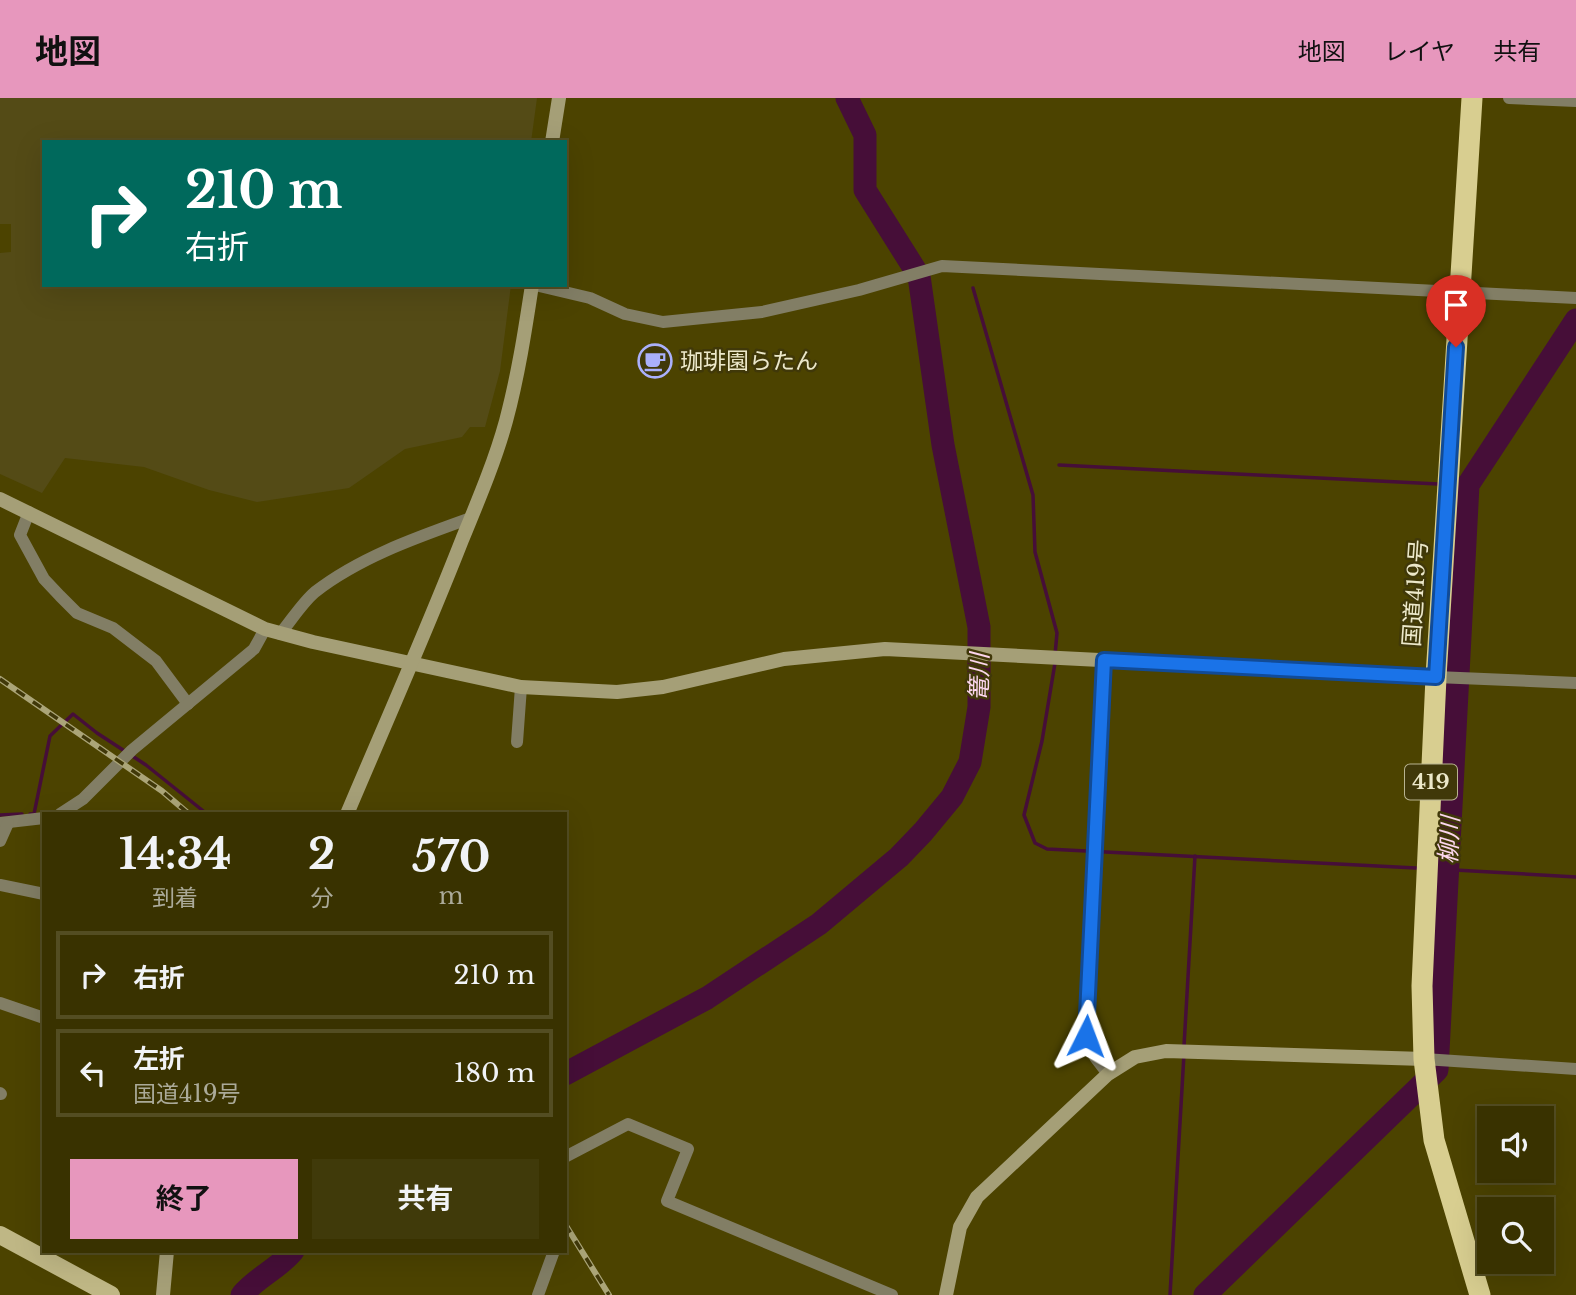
<!DOCTYPE html>
<html lang="ja">
<head>
<meta charset="utf-8">
<style>
  body { margin:0; font-family:"Libre Baskerville","Noto Sans JP",serif; background:#403a0a; color:#f1f3f6; height:100vh; display:flex; flex-direction:column; font-size:26px; white-space:nowrap }
  * { box-sizing:border-box; margin:0 }
  p { font-size:23px; color:#abaa99 }
  .icon { flex:none; width:38px; height:38px; fill:none; stroke:currentColor; stroke-width:2; stroke-linecap:round; stroke-linejoin:round }
  .map { position:relative; flex:1; overflow:hidden }
  .details { position:absolute; left:42px; top:714px; width:525px; height:441px; display:flex; flex-direction:column; background:#393200; border-radius:0px; box-shadow:0 7px 28px #0002,0 0 0 2px #534d22 }
  .details>* { flex:none }
  .hud { position:absolute; left:42px; top:42px; width:525px; height:147px; border-radius:0px; box-shadow:0 7px 28px #0002,0 0 0 2px #534d22; background:#00695c; color:#fff; overflow:hidden }
  .fabs { position:absolute; left:1477px; top:1008px; display:grid; gap:14px }
  .fabs a { display:grid; place-items:center; width:77px; height:77px; border-radius:0px; background:#393200; box-shadow:0 7px 28px #0002,0 0 0 2px #534d22; font-size:35px }
  .pin { position:absolute; display:grid; place-items:center; width:60px; height:60px; color:#fff; margin:-72px -30px; border-radius:50% 50% 50% 0; rotate:-45deg; box-shadow:0 0 7px #0007 }
  .pin .icon { rotate:45deg }
  .me { position:absolute; width:77px; margin:-38px; rotate:3deg; stroke-linejoin:round; filter:drop-shadow(0 0 5px #0008) }
  .turn { display:flex; align-items:center; gap:24px; height:147px; padding:0 28px; font-size:32px }
  .turn .icon { width:91px; height:91px; stroke-width:2.5 }
  .turn b { display:block; font-size:49px; line-height:60px }
  .eta { display:flex; justify-content:space-evenly; align-items:center; height:119px; text-align:center }
  .eta b { font-size:42px; font-weight:700; line-height:49px }
  .button { display:flex; gap:14px; margin-top:auto; padding:14px 28px }
  .button a { flex:1; height:80px; border-radius:0px; background:#e797bd; color:#111; font-size:28px; font-weight:700; line-height:80px; text-align:center }
  .button a+a { background:#403a0a; color:#f1f3f6 }
  ul { padding:0; list-style:none }
  li { display:flex; align-items:center; gap:21px; height:88px; margin:0 14px 10px; padding:0 14px; border:4px solid #534d22; border-radius:0px }
  li div { flex:1 }
  li b { display:block; font-size:26px }
  li em { font-style:normal }
  header { display:flex; align-items:center; gap:42px; box-sizing:border-box; height:98px; padding:0 35px; background:#e797bd; color:#111 }
  header strong { font-size:33px }
  nav { display:flex; gap:38px; margin-inline-start:auto; font-size:24px }
  .map>svg:first-child { display:block }
</style>
</head>
<body>
<header>
<strong>地図</strong>
<nav><a>地図</a><a>レイヤ</a><a>共有</a></nav>
</header>
<div class="map">
<svg width="1576" height="1197" viewBox="0 0 1576 1197">
  <rect width="100%" height="100%" fill="#4c4300"/>
  <!-- built -->
  <path fill="#544b16" d="M0,0H537L531,44H44V187H511L500,273L485,329H470L462,339L405,351L349,390L257,404L209,392L144,369L65,360L42,395L0,376V155L11,154V126H0Z"/>
  <g fill="none" stroke-linecap="round" stroke-linejoin="round">
    <!-- stream -->
    <g stroke="#460e38" stroke-width="3.5">
      <path d="M973,190L1033,397L1035,454L1057,535L1055,557"/>
      <path d="M1059,367L1438,386"/>
      <path d="M1055,565L1042,643L1024,717L1035,745L1047,751L1416,770"/>
      <path d="M30,716H34L50,638L73,616L97,635L146,667L207,716"/>
      <path d="M0,717L22,716"/>
      <path d="M1455,772L1576,779"/>
      <path d="M1184,948L1195,758"/>
      <path d="M1170,1197L1184,956"/>
    </g>
    <!-- river -->
    <g stroke="#460e38" stroke-width="23">
      <path d="M565,976L707,900L819,826L899,759L923,734L952,699L970,664L979,609V529L943,347L919,178L865,92V37L847,0"/>
      <path d="M242,1197C257,1179 278,1171 293,1153"/>
      <path d="M1205,1197L1437,972L1468,387L1576,222"/>
    </g>
    <!-- street -->
    <g stroke="#827e65" stroke-width="12">
      <path d="M1509,0L1576,3"/>
      <path d="M535,187L590,200L625,216L663,224L762,214L859,192L942,168L1576,200"/>
      <path d="M29,414L20,437L44,481L60,498L77,515L113,530L156,563L188,606"/>
      <path d="M280,536C291,523 302,505 315,494C360,459 418,439 471,420"/>
      <path d="M1104,562L1086,938L1095,959L1108,976"/>
      <path d="M1436,579L1576,585"/>
      <path d="M517,644L521,589"/>
      <path d="M60,716L83,701L132,652L254,551L265,531"/>
      <path d="M0,725L44,720"/>
      <path d="M0,743L8,725"/>
      <path d="M0,787L44,796"/>
      <path d="M0,905L44,920"/>
      <path d="M1424,961L1576,971"/>
      <path d="M0,995L1,996"/>
      <path d="M565,1059L628,1026L688,1051L667,1103L892,1197"/>
      <path d="M538,1197L554,1153"/>
    </g>
    <!-- secondary -->
    <g stroke="#a59f77" stroke-width="14">
      <path d="M552,44L559,0"/>
      <path d="M0,401L265,531L313,544L521,589L617,594L663,589L784,561L885,551L1436,579"/>
      <path d="M347,716C386,624 426,534 462,442C478,403 495,363 506,323C518,278 525,233 532,187"/>
      <path d="M163,1197L167,1153"/>
      <path d="M946,1197L960,1129L977,1099L1108,976L1135,959L1166,953L1424,961"/>
    </g>
    <!-- primary -->
    <path stroke="#bfb785" stroke-width="18" d="M0,1137L111,1197"/>
    <!-- highway -->
    <path stroke="#d8ce90" stroke-width="21" d="M1472,0L1436,579L1422,888L1424,961L1434,1042L1480,1197"/>
    <defs>
      <g id="rail">
        <path d="M0,581L162,693L189,716"/>
        <path d="M565,1126L609,1197"/>
      </g>
    </defs>
    <!-- rail casing -->
    <use href="#rail" stroke="#aba578" stroke-width="6"/>
    <!-- rail -->
    <use href="#rail" stroke="#403809" stroke-width="3.5" stroke-dasharray="10" stroke-linecap="butt"/>
  </g>
  <g fill="none" stroke-linecap="round" stroke-linejoin="round">
    <defs>
      <path id="route" d="M1086,938L1104,562L1436,579L1456,249"/>
    </defs>
    <!-- route casing -->
    <use href="#route" stroke="#114b97" stroke-width="18"/>
    <!-- route -->
    <use href="#route" stroke="#1a73e8" stroke-width="12"/>
  </g>
  <!-- icons -->
  <defs>
    <symbol id="cafe-ring" viewBox="-11 -11 22 22"><circle r="9.5" fill="#403809" stroke="#aab0fb" stroke-width="1.5"/><path d="M-5.5-4.5H6V0H3Q3 3.5 0 3.5H-2.5Q-5.5 3.5-5.5 0ZM3-3.2v2h1.7v-2ZM-6 4.5H4V6H-6Z" fill="#aab0fb"/></symbol>
  </defs>
  <g fill-rule="evenodd">
    <use href="#cafe-ring" x="636" y="244" width="38" height="38"/>
  </g>
  <g text-anchor="middle" dominant-baseline="central" stroke-width="5" stroke-linejoin="round" paint-order="stroke">
    <!-- shield labels -->
    <rect fill="#403809" stroke="#b8b390" stroke-width="2" x="1405" y="666.5" width="52" height="35" rx="5"/>
    <g font-size="21" font-weight="bold" fill="#ece8ca">
      <text x="1431" y="684">419</text>
    </g>
    <!-- poi labels -->
    <g font-size="23" fill="#ece8ca" stroke="#403809" text-anchor="start">
      <text x="680" y="263">珈琲園らたん</text>
    </g>
    <!-- street labels -->
    <g font-size="23" fill="#ece8ca" stroke="#403809">
      <text transform="translate(1415 495) rotate(-86)">国道419号</text>
    </g>
    <!-- water labels -->
    <g font-size="24" font-style="italic" fill="#fcd6ee" stroke="#403809">
      <text transform="translate(979 579) rotate(-89)">篭川</text>
      <text transform="translate(1449 742) rotate(-87)">柳川</text>
    </g>
  </g>
</svg>
<div class="fabs">
<a><svg class="icon" aria-label="sound" viewBox="0 0 24 24"><path d="M4 9h4l5-4v14l-5-4H4zM17 9q2 3 0 6"/></svg></a>
<a><svg class="icon" aria-label="search" viewBox="0 0 24 24"><circle cx="10" cy="10" r="6"/><path d="M15 15l6 6"/></svg></a>
</div>
<div class="pin" style="left:1456px;top:249px;background:#d93025"><svg class="icon" aria-label="arrive" viewBox="0 0 24 24"><path d="M6 21V4h12l-3 4 3 4H6"/></svg></div>
<svg class="me" style="left:1086px;top:938px" viewBox="-20 -20 40 40"><path d="M0-17L14 15 0 8-14 15z" fill="#1a73e8" stroke="#fff" stroke-width="4"/></svg>
<div class="hud">
<div class="turn"><svg class="icon" aria-label="right" viewBox="0 0 24 24"><path d="M7 20v-9h11M14 6l5 5-5 5"/></svg><div><b>210 m</b>右折</div></div>
</div>
<section class="details">
<div class="eta">
<div><b>14:34</b><p>到着</p></div>
<div><b>2</b><p>分</p></div>
<div><b>570</b><p>m</p></div>
</div>
<ul>
<li><svg class="icon" aria-label="right" viewBox="0 0 24 24"><path d="M7 20v-9h11M14 6l5 5-5 5"/></svg><div><b>右折</b></div><em>210 m</em></li>
<li><svg class="icon" aria-label="left" viewBox="0 0 24 24"><path d="M17 20v-9H6M10 6l-5 5 5 5"/></svg><div><b>左折</b><p>国道419号</p></div><em>180 m</em></li>
</ul>
<div class="button"><a>終了</a><a>共有</a></div>
</section>
</div>
</body>
</html>
